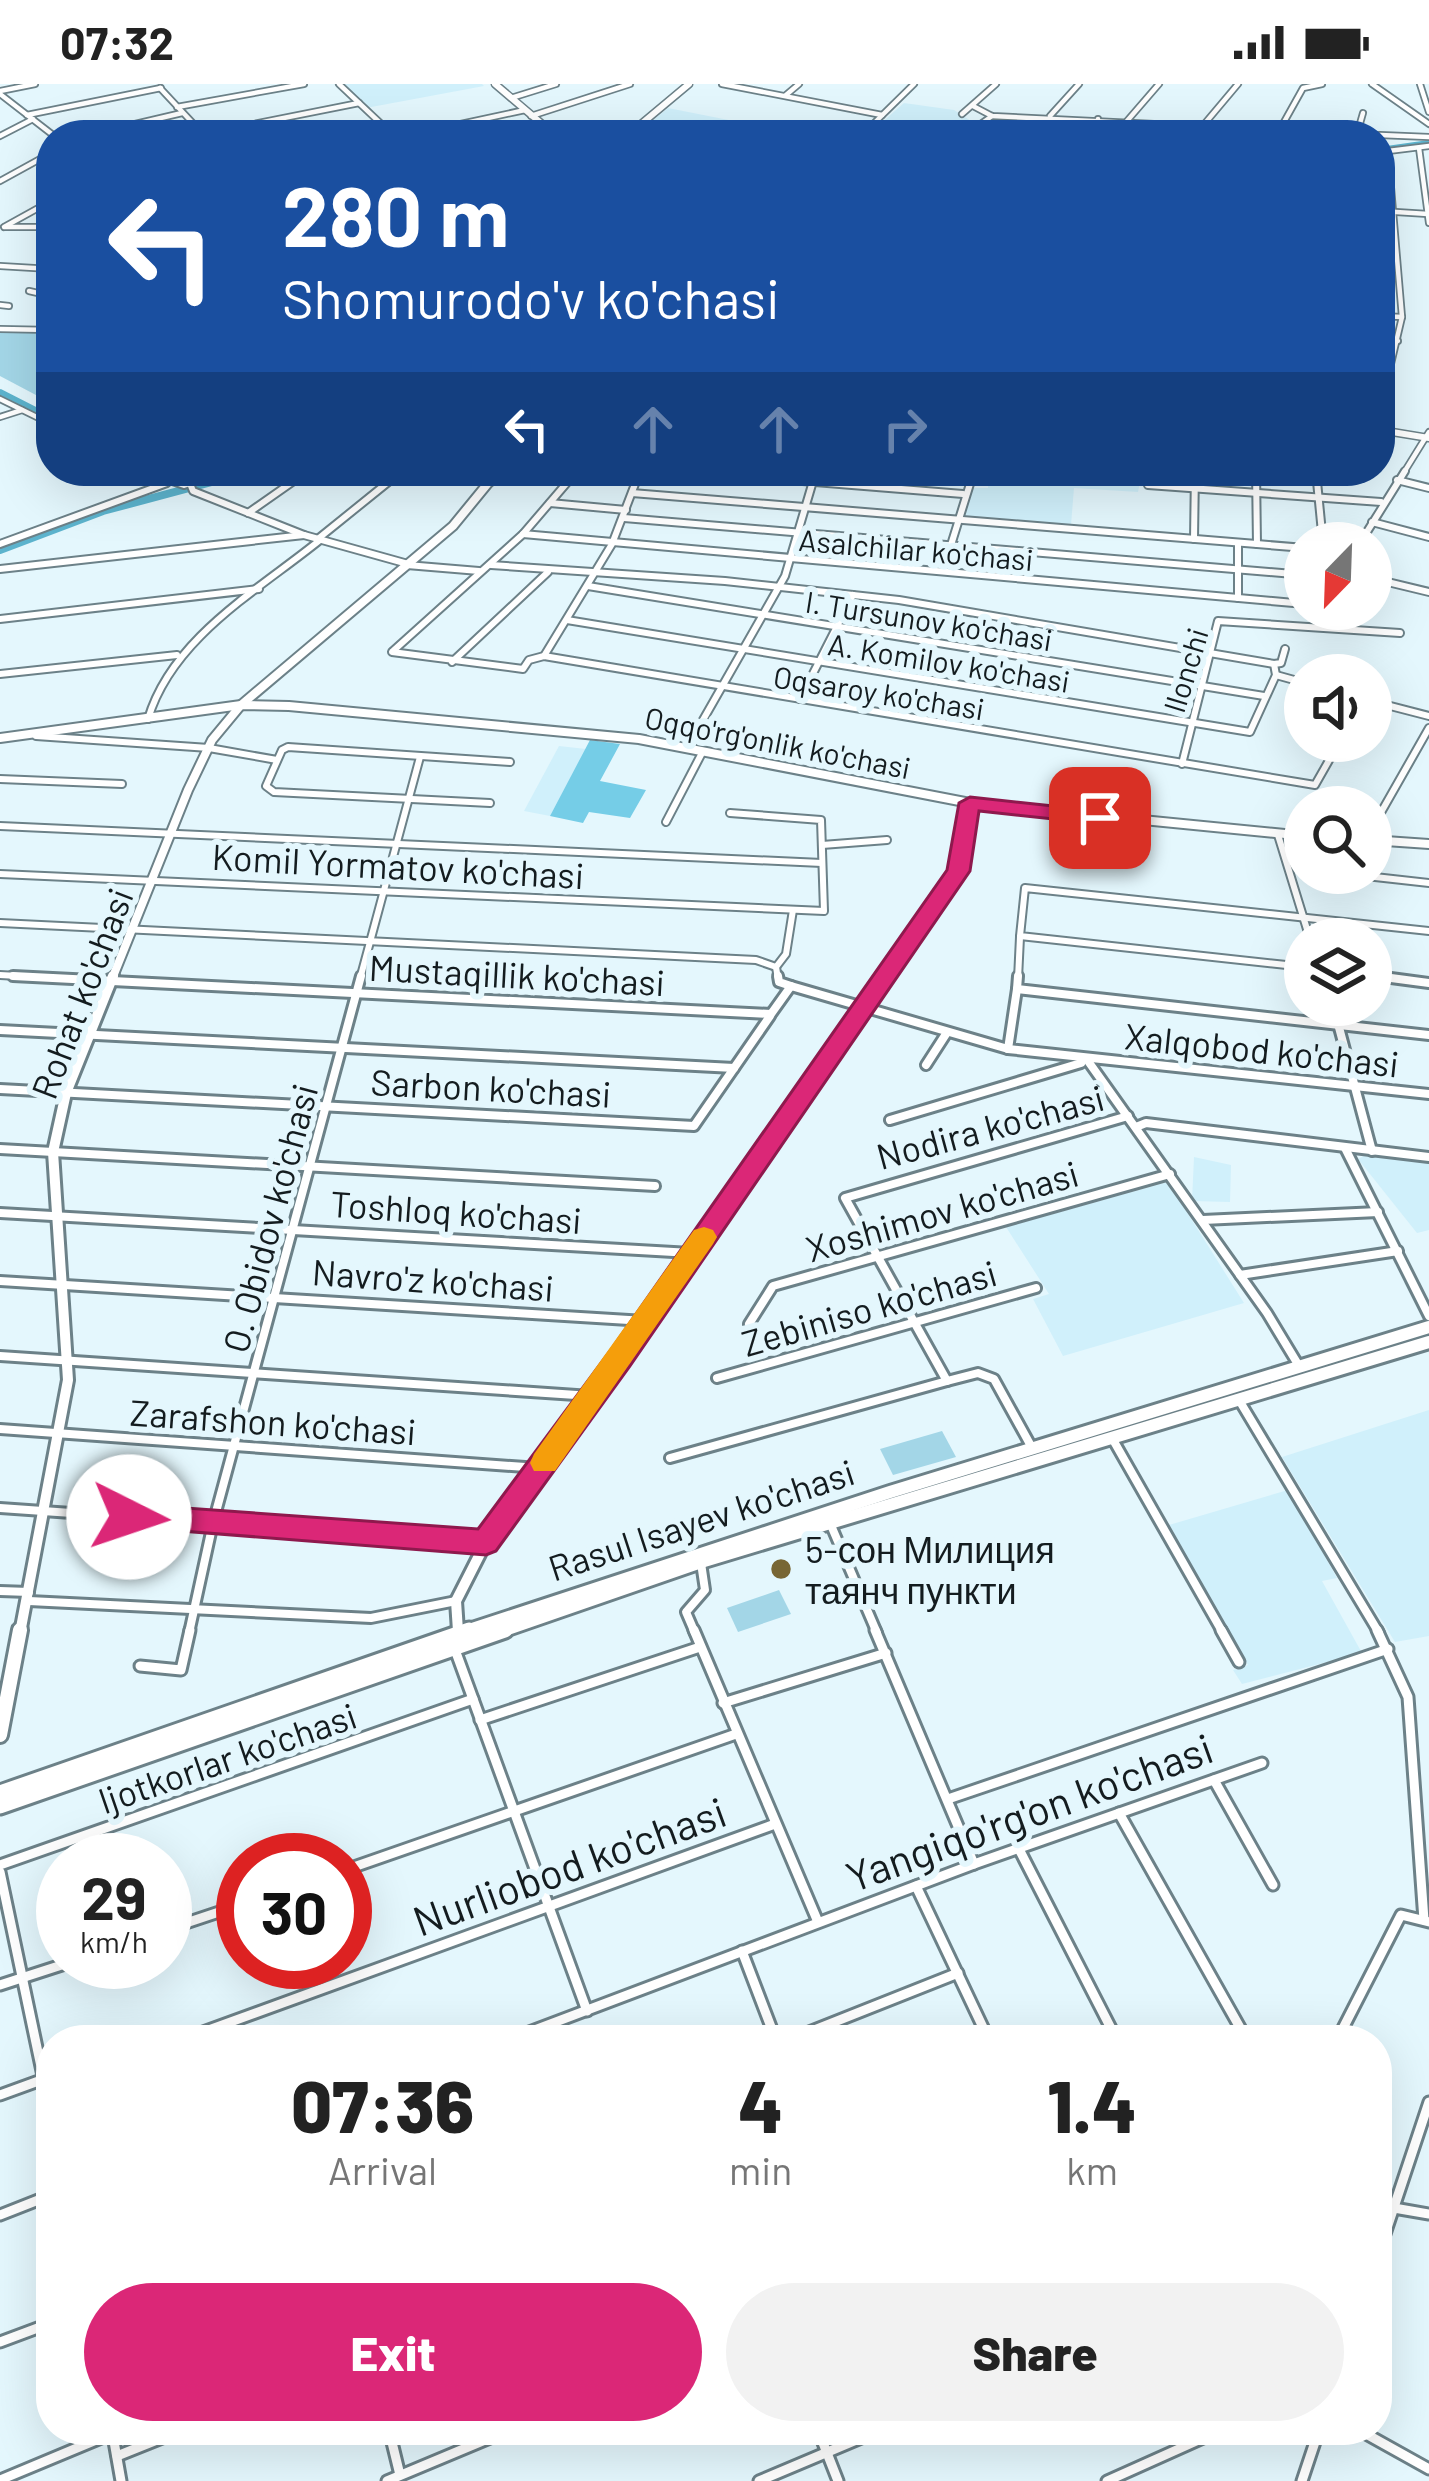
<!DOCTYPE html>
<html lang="en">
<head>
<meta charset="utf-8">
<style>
  body { margin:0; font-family:Barlow,sans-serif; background:#f2f2f2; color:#222; height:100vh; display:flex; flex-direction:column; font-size:45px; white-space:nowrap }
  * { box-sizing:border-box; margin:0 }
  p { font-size:39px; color:#767676 }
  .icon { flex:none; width:66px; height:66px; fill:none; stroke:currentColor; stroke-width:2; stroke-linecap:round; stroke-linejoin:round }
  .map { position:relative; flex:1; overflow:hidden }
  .side { position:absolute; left:36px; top:1941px; width:1356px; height:420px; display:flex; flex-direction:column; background:#fff; border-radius:48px; box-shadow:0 12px 48px #0002 }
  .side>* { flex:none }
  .guide { position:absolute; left:36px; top:36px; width:1359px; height:366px; border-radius:48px; box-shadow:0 12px 48px #0002; background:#1a4fa0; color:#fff; overflow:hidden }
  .needle { width:78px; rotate:203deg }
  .controls { position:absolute; left:1284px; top:438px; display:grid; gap:24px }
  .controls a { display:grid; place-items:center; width:108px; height:108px; border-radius:50%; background:#fff; box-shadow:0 12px 48px #0002; font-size:60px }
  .speed { position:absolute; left:36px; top:1749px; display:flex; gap:24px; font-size:60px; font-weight:700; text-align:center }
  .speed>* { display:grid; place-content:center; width:156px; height:156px; border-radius:50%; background:#fff; box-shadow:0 12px 48px #0002; line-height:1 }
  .speed small { font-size:30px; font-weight:400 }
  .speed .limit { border:18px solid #d22; background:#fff; color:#111 }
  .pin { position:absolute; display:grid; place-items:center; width:102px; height:102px; color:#fff; margin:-51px; border-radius:24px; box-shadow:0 6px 18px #0006 }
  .me { position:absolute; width:132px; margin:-66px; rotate:94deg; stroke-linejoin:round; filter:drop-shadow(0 0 9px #0008) }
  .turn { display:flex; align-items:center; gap:42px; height:252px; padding:0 48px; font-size:54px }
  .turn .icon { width:156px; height:156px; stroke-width:2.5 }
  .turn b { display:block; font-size:84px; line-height:102px }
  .lanes { display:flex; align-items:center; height:114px; padding:0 48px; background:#0003; justify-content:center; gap:60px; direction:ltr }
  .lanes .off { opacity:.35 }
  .eta { display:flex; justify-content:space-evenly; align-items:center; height:204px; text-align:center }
  .eta b { font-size:72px; font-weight:800; line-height:84px }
  .button { display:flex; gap:24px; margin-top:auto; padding:24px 48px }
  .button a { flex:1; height:138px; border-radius:72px; background:#db2777; color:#fff; font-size:48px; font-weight:800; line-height:138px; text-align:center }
  .button a+a { background:#f2f2f2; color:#222 }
  .status { display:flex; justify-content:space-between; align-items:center; height:84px; padding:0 60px; background:#fff; direction:ltr }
  .status svg { height:33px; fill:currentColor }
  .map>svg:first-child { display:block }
</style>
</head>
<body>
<div class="status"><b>07:32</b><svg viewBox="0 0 49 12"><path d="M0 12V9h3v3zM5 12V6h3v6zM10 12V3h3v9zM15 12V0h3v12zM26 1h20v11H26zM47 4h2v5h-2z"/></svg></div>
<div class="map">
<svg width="1429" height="2397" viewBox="0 0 1429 2397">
  <rect width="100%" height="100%" fill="#e4f7fd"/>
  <!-- built -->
  <g fill="#d0f0fb">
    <path d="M342,0H482L484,2L366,24Z"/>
    <path d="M904,19L954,26L974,39L956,51H902L878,42Z"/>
    <path d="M668,24L800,50L635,51Z"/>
    <path d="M976,387H1142L1138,408L1074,404L1071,441L964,432L970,404H988V398L974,397Z"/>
    <path d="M559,662L586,665L550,732L524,727Z"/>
    <path d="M1369,1069L1429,1076V1146L1417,1149L1358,1075Z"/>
    <path d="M1194,1073L1231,1081L1230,1118L1192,1117Z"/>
    <path d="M1168,1098L1244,1219L1063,1272L1033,1215L1049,1210L1006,1143Z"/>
    <path d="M1429,1326V1552L1395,1558L1282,1373Z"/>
    <path d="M1288,1406L1337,1494L1322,1497L1362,1569L1242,1600L1233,1586L1248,1581L1169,1441Z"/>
  </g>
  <!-- green -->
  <g fill="#a3d6e7">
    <path d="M0,247H51V319L0,292Z"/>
    <path d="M942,1347L956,1373L893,1391L880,1365Z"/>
    <path d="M779,1506L791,1530L738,1548L727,1524Z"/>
  </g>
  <!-- forest -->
  <path fill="#75cde7" d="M590,656L620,660L600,697L646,706L630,734L589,728L583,739L550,732Z"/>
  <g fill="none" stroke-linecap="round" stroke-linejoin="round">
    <!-- canal-far1 -->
    <g stroke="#5cb3cd" stroke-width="6">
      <path d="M1380,66L1429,59"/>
      <path d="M0,308L51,334"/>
      <path d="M242,390L254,387"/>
    </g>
    <!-- canal -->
    <path stroke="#5cb3cd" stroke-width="8" d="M0,466L103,427L253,387"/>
    <defs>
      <g id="street-far3">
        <path d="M339,0L393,51"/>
        <path d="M722,0L882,31"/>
        <path d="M1372,0L1429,40"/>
        <path d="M1420,0L1429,28"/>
        <path d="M160,4L203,50"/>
        <path d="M0,7L35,0"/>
        <path d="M0,10L53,51"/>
        <path d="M786,11L799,0"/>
        <path d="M511,14L556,0"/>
        <path d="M973,22L992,32L1377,51"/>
        <path d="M177,23L304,0"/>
        <path d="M962,30L996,0"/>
        <path d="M27,31L161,4"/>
        <path d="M531,32L630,0"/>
        <path d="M1050,32L1079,0"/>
        <path d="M1098,35V51"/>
        <path d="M1127,37L1159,0"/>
        <path d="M1201,44L1238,0"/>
        <path d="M1279,47L1303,4L1322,0"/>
        <path d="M203,50L359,19"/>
        <path d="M1357,50L1363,29"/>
        <path d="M88,51L182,29"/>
        <path d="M356,51H386"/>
        <path d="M401,51L441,45"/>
        <path d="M433,51L442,44L525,26"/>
        <path d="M862,51L914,0"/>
        <path d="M965,51L992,32"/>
        <path d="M1380,51L1429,53"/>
        <path d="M0,52L33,35"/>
        <path d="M1419,64L1429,139"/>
        <path d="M1380,68L1429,62"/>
        <path d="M0,97L51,69"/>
        <path d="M1380,127L1428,130"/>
        <path d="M4,143L51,117"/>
        <path d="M5,143H51"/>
        <path d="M0,182L51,185"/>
        <path d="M29,207L51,212"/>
        <path d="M0,221L9,222"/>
        <path d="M1380,232L1402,233"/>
        <path d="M0,245L51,246"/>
        <path d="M1380,256L1398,257"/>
        <path d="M1380,283L1390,284L1402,233L1388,68"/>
        <path d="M0,315L51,340"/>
        <path d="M0,333L22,326"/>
        <path d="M144,387L151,390"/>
        <path d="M359,387L368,390"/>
        <path d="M422,387L442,390"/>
        <path d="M676,387L716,390"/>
        <path d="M218,390L224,387"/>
        <path d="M303,390L308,387"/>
        <path d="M398,390L402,387"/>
        <path d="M1403,390L1429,348"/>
      </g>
      <g id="street-far2">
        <path d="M144,387L184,401L224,387"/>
        <path d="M360,387L388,397"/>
        <path d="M424,387L491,398"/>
        <path d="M679,387L963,410"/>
        <path d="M1256,387L1257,460"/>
        <path d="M1316,387L1323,459"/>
        <path d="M1397,396L1429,404"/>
        <path d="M1148,401L1381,418"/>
        <path d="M191,402L193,407L304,451L408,480"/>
        <path d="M632,409L1305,464"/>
        <path d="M550,419L626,426"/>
        <path d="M248,429L308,387"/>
        <path d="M624,434L1305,491"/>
        <path d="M1372,438L1429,453"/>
        <path d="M523,450L1305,520"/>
        <path d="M319,454L402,387"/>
        <path d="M1194,455L1195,387"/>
        <path d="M1238,459V514"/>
        <path d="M1360,459L1405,387"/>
        <path d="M0,460L167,399"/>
        <path d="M951,461L974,387"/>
        <path d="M407,481L479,487"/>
        <path d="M491,481L725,497L899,516L1274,580"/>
        <path d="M0,485L304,451"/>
        <path d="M1371,494L1429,508"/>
        <path d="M588,502L1264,612"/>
        <path d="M0,535L259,505"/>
        <path d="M567,536L1250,648L1276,591L1274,580"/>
        <path d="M393,567L523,450L577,387"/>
        <path d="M392,568L523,585L529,576L544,572L1315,701L1340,657"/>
        <path d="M544,572L612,460L640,387"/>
        <path d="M452,578L548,488"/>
        <path d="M1274,580L1281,579L1285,565"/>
        <path d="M0,590L177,571"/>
        <path d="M1276,591L1305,599"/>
        <path d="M800,615L853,511"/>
        <path d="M1371,617L1429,632"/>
        <path d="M148,635C172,554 257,507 320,456"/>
        <path d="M36,652L209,664L277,676"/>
        <path d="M687,664L785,492L816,387"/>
        <path d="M1182,680L1218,537L1400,549"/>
        <path d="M0,695L122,700"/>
        <path d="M490,719L274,708L266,702L282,666L288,663L510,678"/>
        <path d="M666,738L703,667"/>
        <path d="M0,742L822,779"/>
        <path d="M1371,746L1429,644"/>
        <path d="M1278,751L1310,855"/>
        <path d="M822,761L887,756"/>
        <path d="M1339,789L1429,799"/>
        <path d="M0,790L824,827L821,736L730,729"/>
        <path d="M0,839L756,876L776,883"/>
        <path d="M776,883L786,870L793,826"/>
        <path d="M776,883L778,895"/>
        <path d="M1305,883L1020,852L1025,804L1429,847"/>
        <path d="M0,891L73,895"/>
        <path d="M1371,891L1398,895"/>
        <path d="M360,895L420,673"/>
        <path d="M1018,895L1020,853"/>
      </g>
      <g id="street-far1">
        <path d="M13,892L771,930L791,902L1008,965"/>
        <path d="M778,892L779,898L791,902"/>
        <path d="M1018,892L1017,905L1429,951"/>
        <path d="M1376,892L1429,899"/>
        <path d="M1017,905L1008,965L1429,1010"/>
        <path d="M1333,921L1372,1067"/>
        <path d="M0,946L734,984"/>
        <path d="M1088,977L1267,1229L1299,1282"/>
        <path d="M926,981L946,950"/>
        <path d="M0,1005L694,1042L770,932"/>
        <path d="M890,1036L1081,979"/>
        <path d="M1136,1043L1146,1039L1429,1073"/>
        <path d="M1345,1064L1429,1232"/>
        <path d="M0,1065L655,1102"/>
        <path d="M0,1129L691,1169"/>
        <path d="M1203,1136L1378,1128"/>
        <path d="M1240,1191L1398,1167"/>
        <path d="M0,1197L645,1237"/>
        <path d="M749,1240L773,1202L1170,1090"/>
        <path d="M0,1272L591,1312"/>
        <path d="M717,1294L1036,1204"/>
        <path d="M1239,1316L1379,1549"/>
        <path d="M0,1345L539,1384"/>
        <path d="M1112,1354L1223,1549"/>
        <path d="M1031,1362L994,1295L978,1289L947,1297L845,1114L1128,1032"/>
        <path d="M670,1374L947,1297"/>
        <path d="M0,1424L486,1458"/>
        <path d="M830,1439L877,1549"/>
        <path d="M0,1507L29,1508"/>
        <path d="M29,1517L371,1534L456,1517"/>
        <path d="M189,1549L213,1439L361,892"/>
        <path d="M695,1549L686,1528L705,1506L701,1479"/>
      </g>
      <g id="street">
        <path d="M694,1546L818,1838"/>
        <path d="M875,1546L974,1780"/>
        <path d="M1221,1546L1239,1578"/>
        <path d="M1377,1546L1408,1613L1424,1836"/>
        <path d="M454,1563L587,1927"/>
        <path d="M140,1582L181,1586L190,1546"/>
        <path d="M723,1619L886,1569"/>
        <path d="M480,1636L700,1563"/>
        <path d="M1214,1696L1273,1801"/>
        <path d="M948,1715L1388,1565"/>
        <path d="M1119,1729L1247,1956"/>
        <path d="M1020,1767L1117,1956"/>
        <path d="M0,1781L473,1615"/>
        <path d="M345,1786L736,1650"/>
        <path d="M0,1788L51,2030"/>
        <path d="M916,1802L989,1956"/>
        <path d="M165,1846L243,1820"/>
        <path d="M742,1867L776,1956"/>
        <path d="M0,1901L71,1878"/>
        <path d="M181,1956L775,1740"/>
        <path d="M508,1956L974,1780L1262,1679"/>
        <path d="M789,1956L958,1889"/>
        <path d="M1337,1956L1401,1831L1429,1838"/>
        <path d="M0,2011L44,1995"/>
        <path d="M1394,2124L1429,2130"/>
        <path d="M0,2131L51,2111"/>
        <path d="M1377,2174L1429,2018"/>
        <path d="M0,2258L51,2239"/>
        <path d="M112,2346L121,2397"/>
        <path d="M389,2346L400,2391"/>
        <path d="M818,2346L838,2397"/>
        <path d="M1359,2346L1429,2385"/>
        <path d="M117,2372L182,2346"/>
        <path d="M0,2396L113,2349"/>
        <path d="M387,2397L509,2346"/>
        <path d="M759,2397L880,2346"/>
        <path d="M1107,2397L1221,2346"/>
        <path d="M1302,2397L1319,2346"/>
      </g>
      <g id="secondary-far3">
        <path d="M495,0L555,51"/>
        <path d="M628,51L689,0"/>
        <path d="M1380,346L1429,354"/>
      </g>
      <g id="secondary-far2">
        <path d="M0,654L241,621L289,622L639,655L970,719L1305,752"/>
        <path d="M1371,756L1429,760"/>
        <path d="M112,895L188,706L212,656L241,621L453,442L498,387"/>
        <path d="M883,895L958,787L970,719"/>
      </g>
      <g id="secondary-far1">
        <path d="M458,1547L456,1517L486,1458L885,892"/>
        <path d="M20,1549L68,1296L53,1068L66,1009L113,892"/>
      </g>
      <path id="secondary" d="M0,1651L20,1546"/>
      <g id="primary-far1">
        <path d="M460,1549L890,1408L1429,1243"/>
        <path d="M496,1549L701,1478L1429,1258"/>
      </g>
      <g id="primary">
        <path d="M0,1709L469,1546"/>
        <path d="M0,1722L505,1546"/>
      </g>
    </defs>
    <!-- street-far3 casing -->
    <use href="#street-far3" stroke="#6c8188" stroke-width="8"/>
    <!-- street-far2 casing -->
    <use href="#street-far2" stroke="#6c8188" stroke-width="10"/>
    <!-- street-far1 casing -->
    <use href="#street-far1" stroke="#6c8188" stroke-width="14"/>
    <!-- street casing -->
    <use href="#street" stroke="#6c8188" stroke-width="15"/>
    <!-- secondary-far3 casing -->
    <use href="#secondary-far3" stroke="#6c8188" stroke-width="9"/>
    <!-- secondary-far2 casing -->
    <use href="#secondary-far2" stroke="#6c8188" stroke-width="12"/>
    <!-- secondary-far1 casing -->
    <use href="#secondary-far1" stroke="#6c8188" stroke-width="16"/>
    <!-- secondary casing -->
    <use href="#secondary" stroke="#6c8188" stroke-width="20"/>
    <!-- primary-far1 casing -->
    <use href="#primary-far1" stroke="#6c8188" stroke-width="18"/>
    <!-- primary casing -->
    <use href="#primary" stroke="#6c8188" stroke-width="21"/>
    <!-- street-far3 -->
    <use href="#street-far3" stroke="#fff" stroke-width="4.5"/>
    <!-- street-far2 -->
    <use href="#street-far2" stroke="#fff" stroke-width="6"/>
    <!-- street-far1 -->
    <use href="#street-far1" stroke="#fff" stroke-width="8"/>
    <!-- street -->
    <use href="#street" stroke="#fff" stroke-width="9"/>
    <!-- secondary-far3 -->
    <use href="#secondary-far3" stroke="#fff" stroke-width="6"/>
    <!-- secondary-far2 -->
    <use href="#secondary-far2" stroke="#fff" stroke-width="8"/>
    <!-- secondary-far1 -->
    <use href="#secondary-far1" stroke="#fff" stroke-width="10"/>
    <!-- secondary -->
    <use href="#secondary" stroke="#fff" stroke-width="14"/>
    <!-- primary-far1 -->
    <use href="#primary-far1" stroke="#fff" stroke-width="12"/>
    <!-- primary -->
    <use href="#primary" stroke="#fff" stroke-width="15"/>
  </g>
  <!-- route -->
  <path fill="#db2777" stroke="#8e194d" stroke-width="3" d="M970,713L1100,727L1112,734L1100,740L979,727L970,787L630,1282L496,1467L486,1471L118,1442L114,1433L118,1424L129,1420L478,1445L610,1267L947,786L959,719Z"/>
  <!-- slow -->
  <path fill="#f59e0b" d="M704,1143L713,1146L717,1153L713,1160L555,1387H534L530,1379L534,1370L694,1146Z"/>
  <!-- markers -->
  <circle fill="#786634" stroke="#e4f7fd" stroke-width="4.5" cx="781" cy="1485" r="12"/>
  <g text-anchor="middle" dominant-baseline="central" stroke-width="12" stroke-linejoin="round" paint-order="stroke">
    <!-- far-street labels -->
    <g font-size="30" fill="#141c1f" stroke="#e4f7fd">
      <text transform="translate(916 465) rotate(5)">Asalchilar ko'chasi</text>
      <text transform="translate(929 536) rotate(9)">I. Tursunov ko'chasi</text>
      <text transform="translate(949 578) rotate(9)">A. Komilov ko'chasi</text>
      <text transform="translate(1185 586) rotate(-73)">Ilonchi</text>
      <text transform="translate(879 608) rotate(9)">Oqsaroy ko'chasi</text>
      <text transform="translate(778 658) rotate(11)">Oqqo'rg'onlik ko'chasi</text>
    </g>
    <!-- street labels -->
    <g font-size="36" fill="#141c1f" stroke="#e4f7fd">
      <text transform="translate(398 781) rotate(3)">Komil Yormatov ko'chasi</text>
      <text transform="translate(517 890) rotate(3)">Mustaqillik ko'chasi</text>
      <text transform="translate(81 909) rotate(-69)">Rohat ko'chasi</text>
      <text transform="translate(1262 965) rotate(6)">Xalqobod ko'chasi</text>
      <text transform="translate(491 1003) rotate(3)">Sarbon ko'chasi</text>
      <text transform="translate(990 1042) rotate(-15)">Nodira ko'chasi</text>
      <text transform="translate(942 1126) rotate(-16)">Xoshimov ko'chasi</text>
      <text transform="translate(456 1127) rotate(4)">Toshloq ko'chasi</text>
      <text transform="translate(269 1134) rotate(-75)">O. Obidov ko'chasi</text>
      <text transform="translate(433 1195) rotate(4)">Navro'z ko'chasi</text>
      <text transform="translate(869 1223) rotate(-16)">Zebiniso ko'chasi</text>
      <text transform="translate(273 1337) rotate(4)">Zarafshon ko'chasi</text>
      <text transform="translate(701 1435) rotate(-18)">Rasul Isayev ko'chasi</text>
      <text transform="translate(227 1673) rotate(-19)">Ijotkorlar ko'chasi</text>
    </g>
    <!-- poi labels -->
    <g font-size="36" fill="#141c1f" stroke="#e4f7fd" text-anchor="start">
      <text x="805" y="1464">5-сон Милиция<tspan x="805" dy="41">таянч пункти</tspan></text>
    </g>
    <!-- near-street labels -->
    <g font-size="42" fill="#141c1f" stroke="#e4f7fd">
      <text transform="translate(1029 1727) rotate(-20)">Yangiqo'rg'on ko'chasi</text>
      <text transform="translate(569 1781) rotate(-20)">Nurliobod ko'chasi</text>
    </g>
  </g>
</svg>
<div class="controls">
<a><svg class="needle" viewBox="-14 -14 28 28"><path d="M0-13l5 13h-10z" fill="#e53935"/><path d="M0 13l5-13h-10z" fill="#767676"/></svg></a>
<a><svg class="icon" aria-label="sound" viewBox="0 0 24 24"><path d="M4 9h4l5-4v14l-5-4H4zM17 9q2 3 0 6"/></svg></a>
<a><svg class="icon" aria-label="search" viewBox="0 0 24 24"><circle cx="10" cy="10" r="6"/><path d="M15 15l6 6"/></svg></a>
<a><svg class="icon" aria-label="layers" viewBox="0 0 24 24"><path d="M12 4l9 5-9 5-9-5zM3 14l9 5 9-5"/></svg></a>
</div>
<div class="speed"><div>29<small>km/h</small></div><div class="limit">30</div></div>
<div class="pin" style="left:1100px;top:734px;background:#d93025"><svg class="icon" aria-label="arrive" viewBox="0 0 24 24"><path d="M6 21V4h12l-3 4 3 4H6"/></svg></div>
<svg class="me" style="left:129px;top:1433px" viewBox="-20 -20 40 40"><circle r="19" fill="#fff"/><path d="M0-13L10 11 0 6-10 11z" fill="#db2777"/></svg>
<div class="guide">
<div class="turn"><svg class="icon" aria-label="left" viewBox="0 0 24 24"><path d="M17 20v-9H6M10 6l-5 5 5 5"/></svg><div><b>280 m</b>Shomurodo'v ko'chasi</div></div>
<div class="lanes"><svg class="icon" aria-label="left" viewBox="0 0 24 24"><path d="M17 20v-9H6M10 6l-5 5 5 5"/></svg><svg class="icon off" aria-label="ahead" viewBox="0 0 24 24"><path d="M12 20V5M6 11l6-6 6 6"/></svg><svg class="icon off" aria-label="ahead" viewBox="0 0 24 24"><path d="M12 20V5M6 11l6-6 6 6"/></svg><svg class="icon off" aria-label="right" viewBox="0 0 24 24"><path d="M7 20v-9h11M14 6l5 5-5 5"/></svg></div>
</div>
<section class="side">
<div class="eta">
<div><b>07:36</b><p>Arrival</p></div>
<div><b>4</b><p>min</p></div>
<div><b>1.4</b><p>km</p></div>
</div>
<div class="button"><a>Exit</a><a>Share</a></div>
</section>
</div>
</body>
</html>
